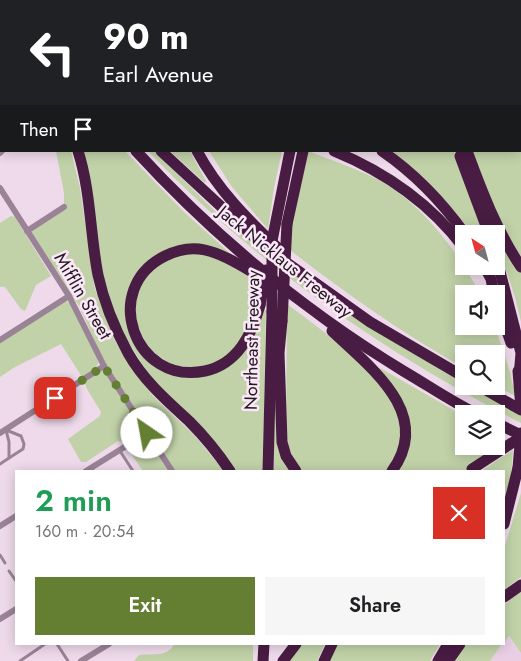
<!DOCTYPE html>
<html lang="en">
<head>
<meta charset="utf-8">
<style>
  body { margin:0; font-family:Jost,sans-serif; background:#f6f6f6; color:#202124; height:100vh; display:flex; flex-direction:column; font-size:19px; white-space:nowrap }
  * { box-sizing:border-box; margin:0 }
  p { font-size:16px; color:#757577 }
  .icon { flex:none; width:28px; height:28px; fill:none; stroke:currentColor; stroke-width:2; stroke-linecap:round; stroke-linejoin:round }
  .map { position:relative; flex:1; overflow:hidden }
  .details { position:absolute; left:15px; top:470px; width:490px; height:175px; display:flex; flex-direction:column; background:#fff; border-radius:0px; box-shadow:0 2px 12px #0003 }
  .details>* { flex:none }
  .top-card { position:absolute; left:0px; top:0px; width:521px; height:152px; box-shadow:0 2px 12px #0003; background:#202124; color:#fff; overflow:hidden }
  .needle { width:32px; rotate:324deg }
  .fabs { position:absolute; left:455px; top:225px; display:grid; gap:10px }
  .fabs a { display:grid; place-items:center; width:50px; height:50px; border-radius:0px; background:#fff; box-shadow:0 2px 12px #0003; font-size:25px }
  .pin { position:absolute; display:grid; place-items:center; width:42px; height:42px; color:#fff; margin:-21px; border-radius:10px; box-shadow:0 2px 8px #0006 }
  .me { position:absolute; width:55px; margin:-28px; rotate:327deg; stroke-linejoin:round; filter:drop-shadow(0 0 4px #0008) }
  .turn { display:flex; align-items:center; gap:18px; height:105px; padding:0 20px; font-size:22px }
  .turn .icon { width:65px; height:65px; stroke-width:2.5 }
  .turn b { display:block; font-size:35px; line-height:42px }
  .then { display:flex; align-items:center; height:48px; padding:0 20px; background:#0003; gap:10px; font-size:19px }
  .round { display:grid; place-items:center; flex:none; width:52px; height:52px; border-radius:0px; background:#f6f6f6 }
  .head { display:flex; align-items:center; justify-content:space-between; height:85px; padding:0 20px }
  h1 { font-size:30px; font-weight:600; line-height:38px; color:#1e9e55 }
  .cta { display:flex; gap:10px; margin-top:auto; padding:10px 20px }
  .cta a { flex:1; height:58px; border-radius:0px; background:#647f32; color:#fff; font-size:20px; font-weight:600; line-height:58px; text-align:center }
  .cta a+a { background:#f6f6f6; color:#202124 }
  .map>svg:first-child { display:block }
</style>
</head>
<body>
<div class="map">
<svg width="521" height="661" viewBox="0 0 521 661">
  <rect width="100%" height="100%" fill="#eedaea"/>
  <!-- built -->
  <path fill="#e9cee4" d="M508,636L521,653V661H490Z"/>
  <!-- green -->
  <g fill="#c1d2a8">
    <path d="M150,0H345L152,1Z"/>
    <path d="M521,134V262L507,240L471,151H520Z"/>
    <path d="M56,151H71L80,188L95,289L113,337L127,361L153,396L195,436L224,471H175L102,357L79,306L31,232L64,210V193Z"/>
    <path d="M83,151H125L184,212L233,256L206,247L145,265L128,322L162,368L221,369L262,307L266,310L263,471H235L151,378L124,335L114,314L104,284Z"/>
    <path d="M148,151H154L220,216L442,371L464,383V386H470L521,413V423C383,352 255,264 148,151Z"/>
    <path d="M170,151H190L206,181L205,183Z"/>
    <path d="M209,151H282L274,188L268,229L232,187Z"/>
    <path d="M308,151C338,163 370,172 396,191C431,216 461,257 480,294H464V326H495L510,372L513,386L521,390V399L496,386V354H464V368C402,333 345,293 290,250L292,223Z"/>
    <path d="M392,151H454L483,234H472C449,202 423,175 392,151Z"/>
    <path d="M11,216L15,217L51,276L36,285L25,311L21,309L5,287H0V223Z"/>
    <path d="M499,238L521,273V322L515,297L496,240Z"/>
    <path d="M201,253L222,261L260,282L252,320L233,352L215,363L193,368L172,365L149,349L135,320L136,294L147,274L174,255Z"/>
    <path d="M66,301L70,303L99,362L95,369L82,377L61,344L15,367L0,377V343Z"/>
    <path d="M287,304C321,329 390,379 401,421C405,437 396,460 386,471H303C291,459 288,445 286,430Z"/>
    <path d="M380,368L464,416V446H487L486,455L464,471H396L409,437L378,370Z"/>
    <path d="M102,371L106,372L168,471H143L123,442L118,441L86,462H81L68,439L100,416L101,412L87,389L84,381Z"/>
    <path d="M274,405L277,406L292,471H274Z"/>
    <path d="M513,450L511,476L504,502V471H481Z"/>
    <path d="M521,493V577L504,590V549Z"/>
    <path d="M521,590V653L509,636L504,642V605Z"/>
    <path d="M174,644H253V661H134L139,655C152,653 168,658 174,644Z"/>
    <path d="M301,644H325L317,661H288Z"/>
    <path d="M337,644H440L430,661H328Z"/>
    <path d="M467,644H502L490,661H453Z"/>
  </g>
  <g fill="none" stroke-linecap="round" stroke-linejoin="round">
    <!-- service -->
    <g stroke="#9b8397" stroke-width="3">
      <path d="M6,430L21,436L24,444L23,449L9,458"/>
      <path d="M120,451L133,471"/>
      <path d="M0,464L9,458V442L6,430"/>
      <path d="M0,555L5,563"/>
      <path d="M9,571L16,581"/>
      <path d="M57,644L68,661"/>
      <path d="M20,661L45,644"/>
    </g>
    <!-- minor -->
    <g stroke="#9b8397" stroke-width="6">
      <path d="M520,41L521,40"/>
      <path d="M0,60L1,59"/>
      <path d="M0,153L2,151"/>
      <path d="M0,188L69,296L104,366L172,471"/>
      <path d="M27,231L64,207"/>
      <path d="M0,340L69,296"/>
      <path d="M0,433L104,366"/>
      <path d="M86,471L147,433"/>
      <path d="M0,526L16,516"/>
      <path d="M0,619L16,609"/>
      <path d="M81,661L109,644"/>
    </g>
    <!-- motorway -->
    <g stroke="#491c43" stroke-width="11">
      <path d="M13,0L14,1"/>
      <path d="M36,0V1"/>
      <path d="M50,0L51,1"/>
      <path d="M94,0L96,1"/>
      <path d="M139,0L141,1"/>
      <path d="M352,1V0"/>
      <path d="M363,1L364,0"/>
      <path d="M444,1L445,0"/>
      <path d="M78,151C91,192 90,234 98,275C104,303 115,329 128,353C144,381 166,400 189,421C204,436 218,453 230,471"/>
      <path d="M136,151C215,237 306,312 405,372C429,386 452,402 477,414"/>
      <path d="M161,151L266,248L370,322L464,377"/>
      <path d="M197,151C218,190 247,219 279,249"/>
      <path d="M334,151C385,172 430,203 464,248"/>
      <path d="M382,151C414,173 442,202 465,234"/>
      <path d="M467,151C482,192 497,231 521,267"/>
      <path d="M460,156L489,234"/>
      <path d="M287,224L303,151"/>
      <path d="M272,241L290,151"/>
      <path d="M496,256L521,353L519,377"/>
      <path d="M484,266L491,279L494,294"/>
      <path d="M496,299L511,343"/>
      <path d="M260,305C252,334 238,364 205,371C134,386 100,288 165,256C177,250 192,247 205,250C227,255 247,270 267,280"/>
      <path d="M282,321L279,353L282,442L286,456L296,471"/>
      <path d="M332,331C370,367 434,414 392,471"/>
      <path d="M518,371L521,409"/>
      <path d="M479,386L521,410"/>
      <path d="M496,423L521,435"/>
      <path d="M268,471L272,312"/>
      <path d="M504,524L518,468"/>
      <path d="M504,597L521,585"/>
      <path d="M263,661L264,644"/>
      <path d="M283,661L296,644"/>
      <path d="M324,661L332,644"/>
      <path d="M438,661L448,644"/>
      <path d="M448,661L460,644"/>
    </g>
    <!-- motorway-bridge -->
    <g stroke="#491c43" stroke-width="11">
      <path d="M260,305L266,270"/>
      <path d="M272,312V241"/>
      <path d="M282,321L287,224"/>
      <path d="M518,468L521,433"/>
      <path d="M472,469L521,437"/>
    </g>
  </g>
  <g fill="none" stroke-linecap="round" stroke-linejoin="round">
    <!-- route -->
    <path stroke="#647f32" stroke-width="9" stroke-dasharray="0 16.2" d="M55,398L104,366L147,433"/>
  </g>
  <g text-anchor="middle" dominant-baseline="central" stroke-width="5" stroke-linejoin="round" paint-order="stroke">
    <!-- street labels -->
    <g font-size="18" fill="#211a20" stroke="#fbe7f7">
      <text transform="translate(285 262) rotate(39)">Jack Nicklaus Freeway</text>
      <text transform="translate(83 296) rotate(60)">Mifflin Street</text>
      <text transform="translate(252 340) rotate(-89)">Northeast Freeway</text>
    </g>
  </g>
</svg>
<div class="fabs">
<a><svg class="needle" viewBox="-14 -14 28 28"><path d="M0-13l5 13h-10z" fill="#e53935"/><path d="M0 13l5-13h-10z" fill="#757577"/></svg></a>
<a><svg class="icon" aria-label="sound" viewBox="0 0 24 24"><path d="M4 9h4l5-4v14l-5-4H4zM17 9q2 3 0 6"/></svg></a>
<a><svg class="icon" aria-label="search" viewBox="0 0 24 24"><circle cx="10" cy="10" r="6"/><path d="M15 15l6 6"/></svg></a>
<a><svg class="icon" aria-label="layers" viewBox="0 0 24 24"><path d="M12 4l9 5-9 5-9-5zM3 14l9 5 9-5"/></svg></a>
</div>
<div class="pin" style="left:55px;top:398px;background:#d93025"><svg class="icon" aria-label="arrive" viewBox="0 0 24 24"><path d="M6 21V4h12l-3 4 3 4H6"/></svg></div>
<svg class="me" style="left:147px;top:433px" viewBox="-20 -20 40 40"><circle r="19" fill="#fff"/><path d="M0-13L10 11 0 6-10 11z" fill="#647f32"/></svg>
<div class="top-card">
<div class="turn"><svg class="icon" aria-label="left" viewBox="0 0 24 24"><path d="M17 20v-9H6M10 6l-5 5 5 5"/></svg><div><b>90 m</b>Earl Avenue</div></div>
<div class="then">Then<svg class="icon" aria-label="arrive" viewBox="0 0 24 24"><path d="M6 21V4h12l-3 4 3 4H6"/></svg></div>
</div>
<section class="details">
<div class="head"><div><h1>2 min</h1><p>160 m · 20:54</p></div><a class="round" style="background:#d93025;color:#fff"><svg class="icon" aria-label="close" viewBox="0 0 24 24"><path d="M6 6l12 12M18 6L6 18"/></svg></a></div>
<div class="cta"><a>Exit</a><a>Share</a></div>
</section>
</div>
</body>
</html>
